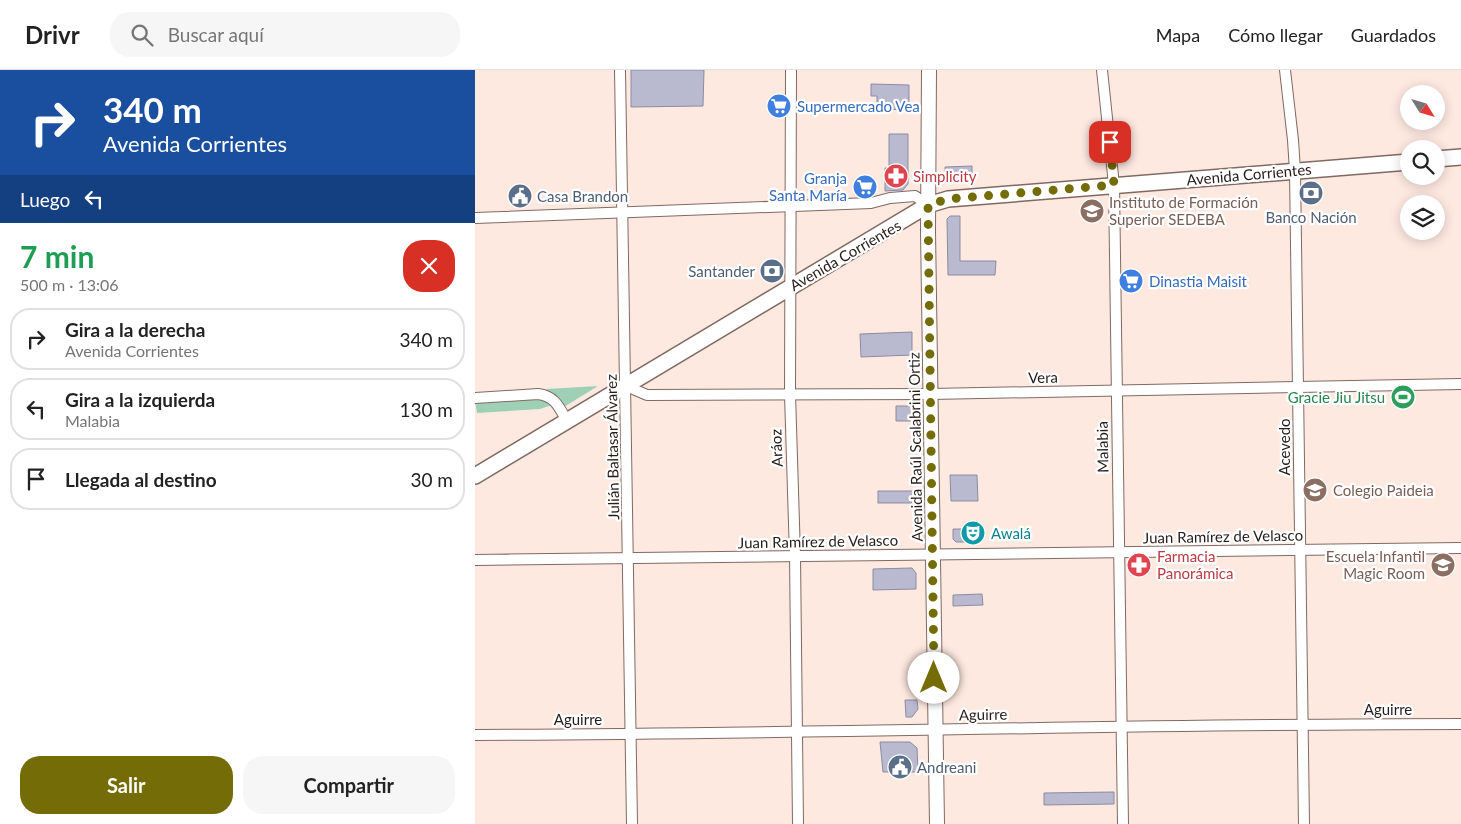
<!DOCTYPE html>
<html lang="es">
<head>
<meta charset="utf-8">
<style>
  body { margin:0; font-family:Lato,sans-serif; background:#f6f6f6; color:#222; height:100vh; display:flex; flex-direction:column; font-size:19px; white-space:nowrap }
  * { box-sizing:border-box; margin:0 }
  p { font-size:16px; color:#767676 }
  .icon { flex:none; width:28px; height:28px; fill:none; stroke:currentColor; stroke-width:2; stroke-linecap:round; stroke-linejoin:round }
  .map { position:relative; flex:1; overflow:hidden }
  .side { display:flex; flex-direction:column; background:#fff; width:475px }
  .side>* { flex:none }
  .banner { background:#1a4fa0; color:#fff; overflow:hidden }
  .needle { width:32px; rotate:127deg }
  .buttons { position:absolute; left:925px; top:15px; display:grid; gap:10px }
  .buttons a { display:grid; place-items:center; width:45px; height:45px; border-radius:50%; background:#fff; box-shadow:0 2px 12px #0003; font-size:25px }
  .pin { position:absolute; display:grid; place-items:center; width:42px; height:42px; color:#fff; margin:-21px; border-radius:10px; box-shadow:0 2px 8px #0006 }
  .me { position:absolute; width:55px; margin:-28px; rotate:0deg; stroke-linejoin:round; filter:drop-shadow(0 0 4px #0008) }
  .turn { display:flex; align-items:center; gap:18px; height:105px; padding:0 20px; font-size:22px }
  .turn .icon { width:65px; height:65px; stroke-width:2.5 }
  .turn b { display:block; font-size:35px; line-height:42px }
  .then { display:flex; align-items:center; height:48px; padding:0 20px; background:#0003; gap:10px; font-size:19px }
  .round { display:grid; place-items:center; flex:none; width:52px; height:52px; border-radius:20px; background:#f6f6f6 }
  .head { display:flex; align-items:center; justify-content:space-between; height:85px; padding:0 20px }
  h1 { font-size:30px; font-weight:700; line-height:38px; color:#1e9e55 }
  .primary-button { display:flex; gap:10px; margin-top:auto; padding:10px 20px }
  .primary-button a { flex:1; height:58px; border-radius:20px; background:#746c07; color:#fff; font-size:20px; font-weight:700; line-height:58px; text-align:center }
  .primary-button a+a { background:#f6f6f6; color:#222 }
  ul { padding:0; list-style:none }
  li { display:flex; align-items:center; gap:15px; height:62px; margin:0 10px 8px; padding:0 10px; border:2px solid #e0e0e0; border-radius:20px }
  li div { flex:1 }
  li b { display:block; font-size:19px }
  li em { font-style:normal }
  header { display:flex; align-items:center; gap:30px; box-sizing:border-box; height:70px; padding:0 25px; background:#fff; border-bottom:1px solid #e0e0e0 }
  header strong { font-size:24px }
  nav { display:flex; gap:28px; margin-inline-start:auto; font-size:18px }
  .search { width:350px; height:45px; background:#f6f6f6; display:flex; align-items:center; gap:12px; box-sizing:border-box; padding:0 18px; border-radius:20px; color:#767676; font-size:19px }
  main { display:flex; flex:1; min-height:0 }
  .map>svg:first-child { display:block }
</style>
</head>
<body>
<header>
<strong>Drivr</strong>
<div class="search"><svg class="icon" aria-label="search" viewBox="0 0 24 24"><circle cx="10" cy="10" r="6"/><path d="M15 15l6 6"/></svg>Buscar aquí</div>
<nav><a>Mapa</a><a>Cómo llegar</a><a>Guardados</a></nav>
</header>
<main>
<section class="side">
<div class="banner">
<div class="turn"><svg class="icon" aria-label="right" viewBox="0 0 24 24"><path d="M7 20v-9h11M14 6l5 5-5 5"/></svg><div><b>340 m</b>Avenida Corrientes</div></div>
<div class="then">Luego<svg class="icon" aria-label="left" viewBox="0 0 24 24"><path d="M17 20v-9H6M10 6l-5 5 5 5"/></svg></div>
</div>
<div class="head"><div><h1>7 min</h1><p>500 m · 13:06</p></div><a class="round" style="background:#d93025;color:#fff"><svg class="icon" aria-label="close" viewBox="0 0 24 24"><path d="M6 6l12 12M18 6L6 18"/></svg></a></div>
<ul>
<li><svg class="icon" aria-label="right" viewBox="0 0 24 24"><path d="M7 20v-9h11M14 6l5 5-5 5"/></svg><div><b>Gira a la derecha</b><p>Avenida Corrientes</p></div><em>340 m</em></li>
<li><svg class="icon" aria-label="left" viewBox="0 0 24 24"><path d="M17 20v-9H6M10 6l-5 5 5 5"/></svg><div><b>Gira a la izquierda</b><p>Malabia</p></div><em>130 m</em></li>
<li><svg class="icon" aria-label="arrive" viewBox="0 0 24 24"><path d="M6 21V4h12l-3 4 3 4H6"/></svg><div><b>Llegada al destino</b></div><em>30 m</em></li>
</ul>
<div class="primary-button"><a>Salir</a><a>Compartir</a></div>
</section>
<div class="map">
<svg width="986" height="754" viewBox="0 0 986 754">
  <rect width="100%" height="100%" fill="#fee9e1"/>
  <!-- green -->
  <g fill="#9ed0b5">
    <path d="M123,316L89,337L83,328L71,319Z"/>
    <path d="M66,327L77,335L65,339L2,343L0,331Z"/>
  </g>
  <!-- building -->
  <g fill="#b9b9cf" stroke="#8c8ba1">
    <path d="M156,0H229L228,36L156,37Z"/>
    <path d="M396,14L434,15V40L402,39V26H396Z"/>
    <path d="M414,64H433V114L428,120L410,121V98H414Z"/>
    <path d="M497,96V110L477,111L470,105V97Z"/>
    <path d="M475,146H485V191H521L520,205H473L472,149Z"/>
    <path d="M437,262V285L386,287L385,264Z"/>
    <path d="M421,336H435L438,339V351H421Z"/>
    <path d="M475,405H502L503,431H476Z"/>
    <rect x="403" y="421" width="34" height="12"/>
    <path d="M478,459H500V472H481L478,469Z"/>
    <path d="M437,498L441,503V519L398,520V499Z"/>
    <path d="M507,524L508,535L478,536V525Z"/>
    <path d="M430,630H442L443,639L437,647H431Z"/>
    <path d="M405,672H435L442,678L443,702H408Z"/>
    <path d="M639,722V734L569,735V723Z"/>
  </g>
  <g fill="none" stroke-linecap="round" stroke-linejoin="round">
    <defs>
      <g id="minor">
        <path d="M145,0L157,754"/>
        <path d="M316,0L315,324L320,486L323,754"/>
        <path d="M627,0L639,115L648,754"/>
        <path d="M810,0L818,70L820,101L829,754"/>
        <path d="M0,148L396,133L415,128L440,126L453,135"/>
        <path d="M151,316L172,325L456,324L986,314"/>
        <path d="M0,328L63,324C80,326 84,337 92,351"/>
        <path d="M0,490L986,478"/>
        <path d="M0,665C329,664 657,654 986,654"/>
      </g>
      <path id="secondary" d="M454,0L453,161L462,754"/>
      <g id="primary">
        <path d="M961,89L986,87"/>
        <path d="M0,406L453,135L473,129L934,92"/>
      </g>
    </defs>
    <!-- minor casing -->
    <use href="#minor" stroke="#806961" stroke-width="12"/>
    <!-- secondary casing -->
    <use href="#secondary" stroke="#806961" stroke-width="16"/>
    <!-- primary casing -->
    <use href="#primary" stroke="#806961" stroke-width="18"/>
    <!-- minor -->
    <use href="#minor" stroke="#fff" stroke-width="10"/>
    <!-- secondary -->
    <use href="#secondary" stroke="#fff" stroke-width="14"/>
    <!-- primary -->
    <use href="#primary" stroke="#fff" stroke-width="15"/>
  </g>
  <g fill="none" stroke-linecap="round" stroke-linejoin="round">
    <!-- route -->
    <path stroke="#746c07" stroke-width="9" stroke-dasharray="0 16.2" d="M459,608L453,135L473,129L639,115L635,72"/>
  </g>
  <!-- icons -->
  <defs>
    <symbol id="supermarket-disc" viewBox="-11 -11 22 22"><circle r="9.5" fill="#3f7fe0" stroke="#fff"/><path d="M-6-5.5h2.5l.6 2H6L4.5 2H-2.5L-4.4-4H-6ZM-1.5 3.2a1.3 1.3 0 1 0 .1 0ZM3 3.2a1.3 1.3 0 1 0 .1 0Z" fill="#fff"/></symbol>
    <symbol id="pharmacy-disc" viewBox="-11 -11 22 22"><circle r="9.5" fill="#e0444e" stroke="#fff"/><path d="M-2-6h4v4h4v4h-4v4h-4v-4h-4v-4h4Z" fill="#fff"/></symbol>
    <symbol id="bank-disc" viewBox="-11 -11 22 22"><circle r="9.5" fill="#5c6f8a" stroke="#fff"/><path d="M-6-4H6V4H-6ZM0-2.3a2.3 2.3 0 1 0 0 4.6a2.3 2.3 0 1 0 0-4.6Z" fill="#fff"/></symbol>
    <symbol id="civic-disc" viewBox="-11 -11 22 22"><circle r="9.5" fill="#5c6f8a" stroke="#fff"/><path d="M-.6-6.5H3V-4.5H.6V-3L4-1V1h2V6H-6V1h2V-1L-.6-3ZM-1.2 2.5V6h2.4V2.5Z" fill="#fff"/></symbol>
    <symbol id="university-disc" viewBox="-11 -11 22 22"><circle r="9.5" fill="#8d6e63" stroke="#fff"/><path d="M0-5L7-2L0 1L-7-2ZM-4 1L0 2.5L4 1V4Q0 6-4 4Z" fill="#fff"/></symbol>
    <symbol id="stadium-disc" viewBox="-11 -11 22 22"><circle r="9.5" fill="#2e9e5b" stroke="#fff"/><path d="M0-5a6.5 5 0 1 0 0 10a6.5 5 0 1 0 0-10ZM-3.5-1.8h7v3.6h-7Z" fill="#fff"/></symbol>
    <symbol id="school-disc" viewBox="-11 -11 22 22"><circle r="9.5" fill="#8d6e63" stroke="#fff"/><path d="M0-5L7-2L0 1L-7-2ZM-4 1L0 2.5L4 1V4Q0 6-4 4Z" fill="#fff"/></symbol>
    <symbol id="theatre-disc" viewBox="-11 -11 22 22"><circle r="9.5" fill="#0f9aa8" stroke="#fff"/><path d="M-5-5.5Q0-4 5-5.5V0Q5 5 0 6Q-5 5-5 0ZM-3.3-2.5H-1v1.5H-3.3ZM1-2.5H3.3v1.5H1ZM-2.8 1Q0 5.5 2.8 1Z" fill="#fff"/></symbol>
  </defs>
  <g fill-rule="evenodd">
    <use href="#supermarket-disc" x="290" y="22" width="28" height="28"/>
    <use href="#pharmacy-disc" x="407" y="92" width="28" height="28"/>
    <use href="#supermarket-disc" x="376" y="103" width="28" height="28"/>
    <use href="#bank-disc" x="822" y="109" width="28" height="28"/>
    <use href="#civic-disc" x="31" y="112" width="28" height="28"/>
    <use href="#university-disc" x="603" y="127" width="28" height="28"/>
    <use href="#bank-disc" x="283" y="187" width="28" height="28"/>
    <use href="#supermarket-disc" x="642" y="197" width="28" height="28"/>
    <use href="#stadium-disc" x="914" y="313" width="28" height="28"/>
    <use href="#school-disc" x="826" y="406" width="28" height="28"/>
    <use href="#theatre-disc" x="484" y="449" width="28" height="28"/>
    <use href="#pharmacy-disc" x="650" y="481" width="28" height="28"/>
    <use href="#school-disc" x="954" y="481" width="28" height="28"/>
    <use href="#civic-disc" x="411" y="683" width="28" height="28"/>
  </g>
  <g text-anchor="middle" dominant-baseline="central" stroke-width="4.5" stroke-linejoin="round" paint-order="stroke">
    <!-- shop labels -->
    <g font-size="15" fill="#366cbe" stroke="#fff" text-anchor="start">
      <text x="322" y="36">Supermercado Vea</text>
      <text x="372" y="108" text-anchor="end">Granja<tspan x="372" dy="17">Santa María</tspan></text>
      <text x="674" y="211">Dinastia Maisit</text>
    </g>
    <!-- street labels -->
    <g font-size="15" fill="#261d19" stroke="#fff">
      <text transform="translate(774 104) rotate(-5)">Avenida Corrientes</text>
      <text transform="translate(370 185) rotate(-30)">Avenida Corrientes</text>
      <text transform="translate(568 307) rotate(-1)">Vera</text>
      <text transform="translate(137 377) rotate(-91)">Julián Baltasar Álvarez</text>
      <text transform="translate(440 377) rotate(-91)">Avenida Raúl Scalabrini Ortiz</text>
      <text transform="translate(627 377) rotate(-91)">Malabia</text>
      <text transform="translate(809 377) rotate(-90)">Acevedo</text>
      <text transform="translate(301 378) rotate(-92)">Aráoz</text>
      <text transform="translate(748 466) rotate(-1)">Juan Ramírez de Velasco</text>
      <text transform="translate(343 471) rotate(-1)">Juan Ramírez de Velasco</text>
      <text x="913" y="639">Aguirre</text>
      <text transform="translate(508 644) rotate(-1)">Aguirre</text>
      <text x="103" y="649">Aguirre</text>
    </g>
    <!-- health labels -->
    <g font-size="15" fill="#be3a42" stroke="#fff" text-anchor="start">
      <text x="438" y="106">Simplicity</text>
      <text x="682" y="486">Farmacia<tspan x="682" dy="17">Panorámica</tspan></text>
    </g>
    <!-- service labels -->
    <g font-size="15" fill="#4e5e75" stroke="#fff" text-anchor="start">
      <text x="62" y="126">Casa Brandon</text>
      <text x="836" y="147" text-anchor="middle">Banco Nación</text>
      <text x="280" y="201" text-anchor="end">Santander</text>
      <text x="442" y="697">Andreani</text>
    </g>
    <!-- education labels -->
    <g font-size="15" fill="#785e54" stroke="#fff" text-anchor="start">
      <text x="634" y="132">Instituto de Formación<tspan x="634" dy="17">Superior SEDEBA</tspan></text>
      <text x="858" y="420">Colegio Paideia</text>
      <text x="950" y="486" text-anchor="end">Escuela Infantil<tspan x="950" dy="17">Magic Room</tspan></text>
    </g>
    <!-- leisure labels -->
    <g font-size="15" fill="#27864d" stroke="#fff" text-anchor="end">
      <text x="910" y="327">Gracie Jiu Jitsu</text>
    </g>
    <!-- culture labels -->
    <g font-size="15" fill="#0d838f" stroke="#fff" text-anchor="start">
      <text x="516" y="463">Awalá</text>
    </g>
  </g>
</svg>
<div class="buttons">
<a><svg class="needle" viewBox="-14 -14 28 28"><path d="M0-13l5 13h-10z" fill="#e53935"/><path d="M0 13l5-13h-10z" fill="#767676"/></svg></a>
<a><svg class="icon" aria-label="search" viewBox="0 0 24 24"><circle cx="10" cy="10" r="6"/><path d="M15 15l6 6"/></svg></a>
<a><svg class="icon" aria-label="layers" viewBox="0 0 24 24"><path d="M12 4l9 5-9 5-9-5zM3 14l9 5 9-5"/></svg></a>
</div>
<div class="pin" style="left:635px;top:72px;background:#d93025"><svg class="icon" aria-label="arrive" viewBox="0 0 24 24"><path d="M6 21V4h12l-3 4 3 4H6"/></svg></div>
<svg class="me" style="left:459px;top:608px" viewBox="-20 -20 40 40"><circle r="19" fill="#fff"/><path d="M0-13L10 11 0 6-10 11z" fill="#746c07"/></svg>
</div>
</main>
</body>
</html>
